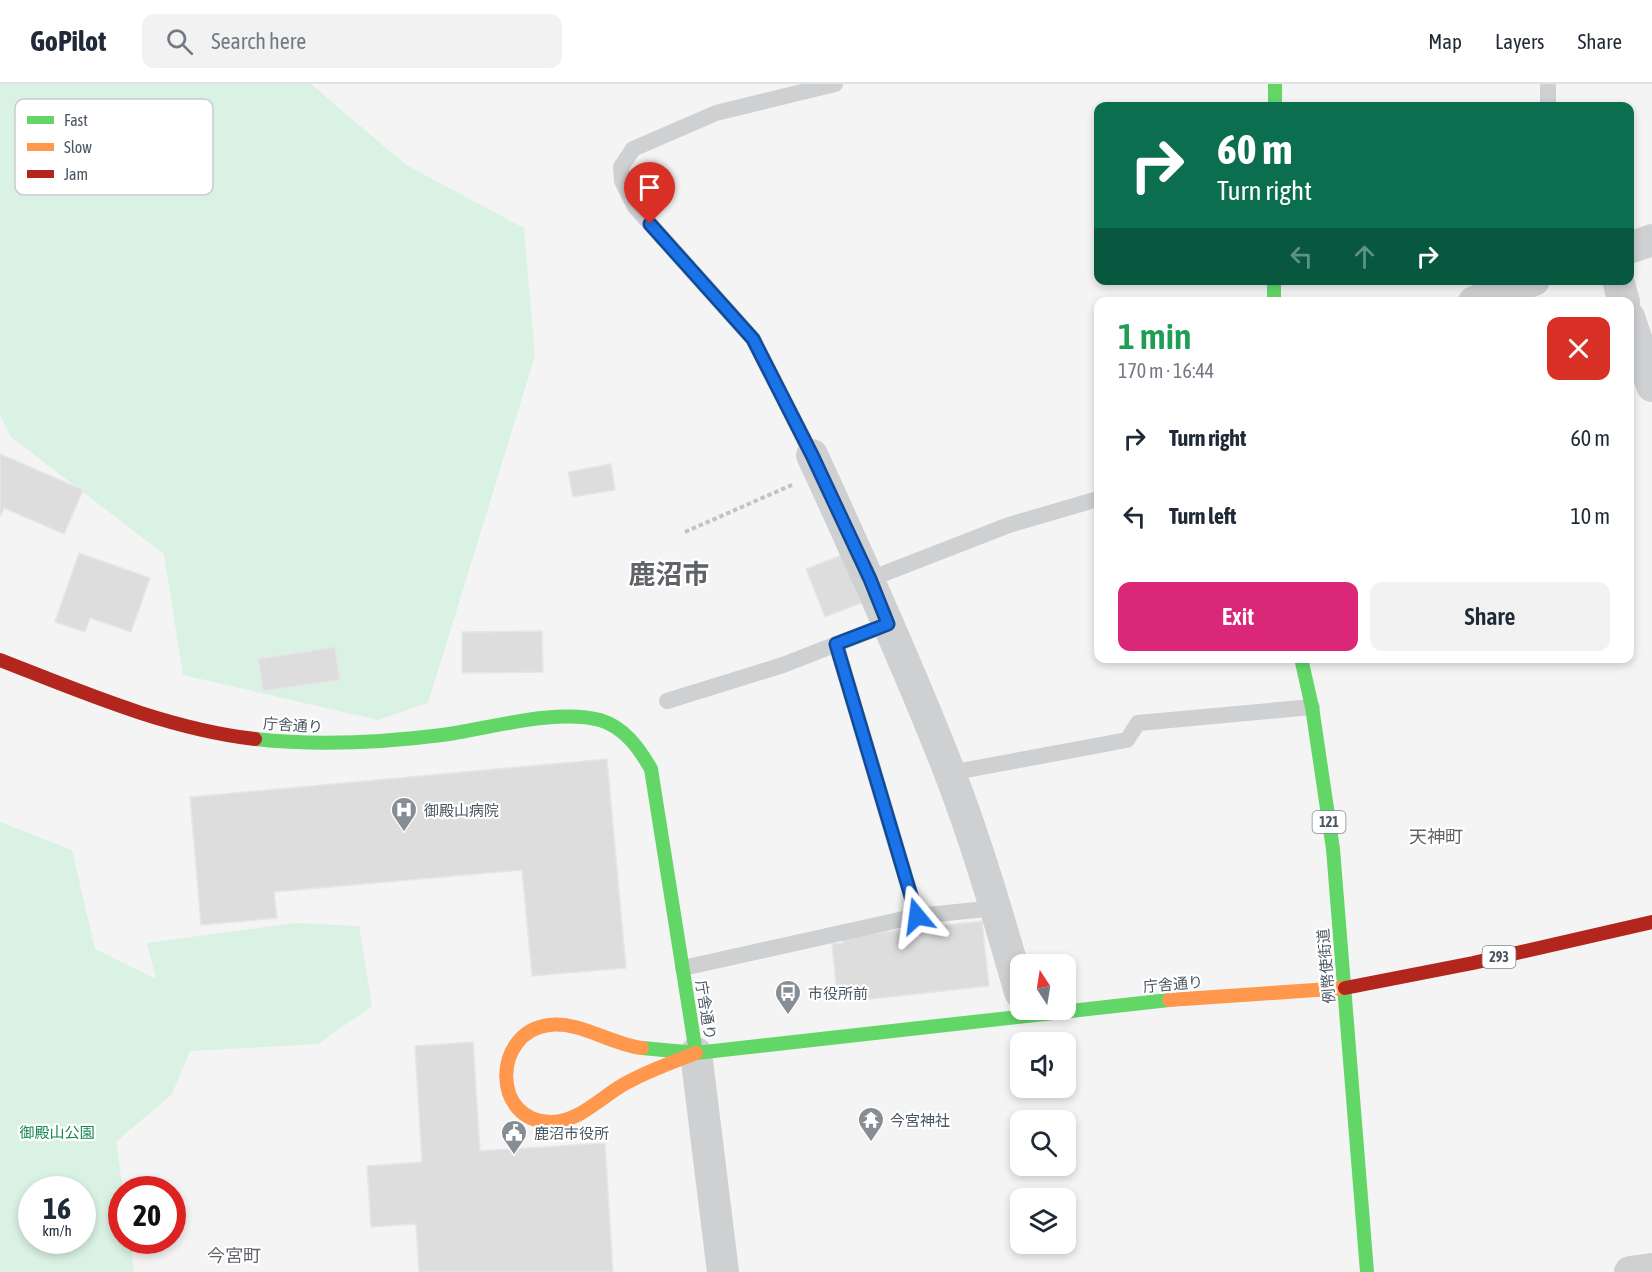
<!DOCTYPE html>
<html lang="en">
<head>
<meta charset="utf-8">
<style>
  body { margin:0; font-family:"Asap Condensed","Noto Sans JP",sans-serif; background:#f2f2f3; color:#1f2937; height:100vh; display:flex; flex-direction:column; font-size:22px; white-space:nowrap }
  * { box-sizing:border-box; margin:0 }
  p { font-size:20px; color:#747a83 }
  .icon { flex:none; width:33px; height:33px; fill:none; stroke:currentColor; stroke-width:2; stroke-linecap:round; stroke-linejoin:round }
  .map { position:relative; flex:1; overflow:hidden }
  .side { position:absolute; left:1094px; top:213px; width:540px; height:366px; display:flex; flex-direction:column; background:#fff; border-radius:12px; box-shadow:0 3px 9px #0003 }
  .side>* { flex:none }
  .guide { position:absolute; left:1094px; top:18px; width:540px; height:183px; border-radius:12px; box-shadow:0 3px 9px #0003; background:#0b6e4f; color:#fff; overflow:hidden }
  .needle { width:39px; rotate:348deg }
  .tools { position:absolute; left:1010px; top:870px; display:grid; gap:12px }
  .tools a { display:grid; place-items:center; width:66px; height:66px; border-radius:12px; background:#fff; box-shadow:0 3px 9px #0003; font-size:30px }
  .speed { position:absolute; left:18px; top:1092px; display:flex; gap:12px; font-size:30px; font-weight:700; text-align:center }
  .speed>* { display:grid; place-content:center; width:78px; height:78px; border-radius:50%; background:#fff; box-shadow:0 3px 9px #0003; line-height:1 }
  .speed small { font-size:15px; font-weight:400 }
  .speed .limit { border:9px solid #d22; background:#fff; color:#111 }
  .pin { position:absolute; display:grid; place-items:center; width:51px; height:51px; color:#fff; margin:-62px -26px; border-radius:50% 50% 50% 0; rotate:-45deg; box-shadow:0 0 6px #0007 }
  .pin .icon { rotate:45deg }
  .me { position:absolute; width:66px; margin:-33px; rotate:344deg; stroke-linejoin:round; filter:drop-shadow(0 0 4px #0008) }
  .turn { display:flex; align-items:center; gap:21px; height:126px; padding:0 24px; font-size:27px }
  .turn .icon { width:78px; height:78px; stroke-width:2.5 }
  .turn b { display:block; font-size:42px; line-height:51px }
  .lanes { display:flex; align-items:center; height:57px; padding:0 24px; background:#0003; justify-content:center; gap:30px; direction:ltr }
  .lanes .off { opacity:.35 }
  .round { display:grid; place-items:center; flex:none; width:63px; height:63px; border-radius:12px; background:#f2f2f3 }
  .headline { display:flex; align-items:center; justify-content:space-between; height:102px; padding:0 24px }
  h1 { font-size:36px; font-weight:600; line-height:45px; color:#1e9e55 }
  .action { display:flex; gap:12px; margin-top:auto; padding:12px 24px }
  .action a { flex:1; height:69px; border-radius:12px; background:#db2777; color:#fff; font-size:24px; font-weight:600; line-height:69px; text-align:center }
  .action a+a { background:#f2f2f3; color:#1f2937 }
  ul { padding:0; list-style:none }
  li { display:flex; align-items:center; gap:18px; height:78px; padding:0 24px }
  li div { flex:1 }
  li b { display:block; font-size:22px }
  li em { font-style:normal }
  header { display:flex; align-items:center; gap:36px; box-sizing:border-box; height:84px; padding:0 30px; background:#fff; border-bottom:2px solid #e0e1e3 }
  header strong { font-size:28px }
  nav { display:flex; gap:33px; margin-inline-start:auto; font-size:21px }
  .search { width:420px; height:54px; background:#f2f2f3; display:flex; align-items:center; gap:15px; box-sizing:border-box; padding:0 21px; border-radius:12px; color:#747a83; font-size:22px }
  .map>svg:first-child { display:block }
</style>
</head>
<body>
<header>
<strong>GoPilot</strong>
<div class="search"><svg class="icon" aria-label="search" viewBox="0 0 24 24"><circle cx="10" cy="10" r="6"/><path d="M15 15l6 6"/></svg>Search here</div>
<nav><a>Map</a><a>Layers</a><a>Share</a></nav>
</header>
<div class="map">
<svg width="1652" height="1188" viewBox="0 0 1652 1188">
  <rect width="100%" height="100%" fill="#f4f4f4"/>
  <!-- green -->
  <g fill="#d9f2e3" fill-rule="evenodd">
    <path d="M0,0H311L406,81L524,144L535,272L428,619L378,636L183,591L164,470L11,353L0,331Z"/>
    <path d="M0,738L72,766L95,865L156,895L147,859L295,839L359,842L372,922L318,960L190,967L172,1010L116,1058L123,1105L122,1106V1156L131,1157L134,1188H0ZM32,1106H82V1156H32Z"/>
  </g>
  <!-- building -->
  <g fill="#ddddde" stroke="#e5e6e7" stroke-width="1.5">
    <path d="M0,370L83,406L64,450L4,424L0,433Z"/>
    <path d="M611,380L615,406L573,413L568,388Z"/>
    <path d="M79,469L150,494L131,548L90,534L85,548L55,538Z"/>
    <path d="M842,471L861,519L825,533L806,485Z"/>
    <path d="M542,547L543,588L462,589V548Z"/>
    <path d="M335,563L340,596L263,607L258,575Z"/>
    <path d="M607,675L626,884L532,892L522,786L274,808L277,834L201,841L190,713Z"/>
    <path d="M982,837L989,902L853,917V909L837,911L832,860L843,859L842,853Z"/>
    <path d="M473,958L480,1067L605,1059L613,1188H419L416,1140L371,1143L367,1082L422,1078L415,962Z"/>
  </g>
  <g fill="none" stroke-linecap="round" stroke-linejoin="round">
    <!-- path -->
    <path stroke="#bcc7c4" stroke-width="4" stroke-dasharray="4.5 3" stroke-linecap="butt" d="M685,448L794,400"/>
    <!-- lane -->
    <g stroke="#ced0d2" stroke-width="16">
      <path d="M1548,22V0"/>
      <path d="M812,371L753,255L635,123L622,97L621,83L633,65L716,29L835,0"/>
      <path d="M870,495L1009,441L1098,415"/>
      <path d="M836,560L917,832"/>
      <path d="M667,617L783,581L888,540"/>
      <path d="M950,689L1127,656L1138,639L1312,623"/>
      <path d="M683,884L917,832L996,824"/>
    </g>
    <!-- street -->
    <g stroke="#ced0d2" stroke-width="32">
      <path d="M1629,164L1652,156"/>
      <path d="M1618,196L1624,218"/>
      <path d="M1474,218L1534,196"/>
      <path d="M1629,233L1652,302"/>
      <path d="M812,371C859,473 905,575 946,679C975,753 998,831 1020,908"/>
      <path d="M696,969L723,1188"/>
      <path d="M1630,1188L1652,1185"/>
    </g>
    <!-- fast -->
    <g stroke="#63d668" stroke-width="14">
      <path d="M1275,0V22"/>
      <path d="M1274,196V218"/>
      <path d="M1301,574L1312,623L1333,765L1367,1188"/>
      <path d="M255,655C318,662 379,659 442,651C487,645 556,624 600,636C624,643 639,664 651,685L696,969"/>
      <path d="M642,964L696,969L1169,916"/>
    </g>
    <!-- slow -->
    <g stroke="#ff974d" stroke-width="14">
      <path d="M1169,916L1345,904"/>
      <path d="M642,964C610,960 580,937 549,941C492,948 491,1039 552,1038C580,1038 604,1010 628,998C650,986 673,978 696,969"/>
    </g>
    <!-- jam -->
    <g stroke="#b3261e" stroke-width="14">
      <path d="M0,576C82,608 167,645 255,655"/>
      <path d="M1345,904L1473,879L1652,838"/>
    </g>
  </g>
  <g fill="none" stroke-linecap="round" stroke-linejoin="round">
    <defs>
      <path id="route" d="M650,140L753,255L812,371L870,495L888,540L836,560L917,832"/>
    </defs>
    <!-- route casing -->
    <use href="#route" stroke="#114b97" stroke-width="15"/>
    <!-- route -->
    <use href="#route" stroke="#1a73e8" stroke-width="10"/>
  </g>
  <!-- icons -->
  <defs>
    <symbol id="hospital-pin" viewBox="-11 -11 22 30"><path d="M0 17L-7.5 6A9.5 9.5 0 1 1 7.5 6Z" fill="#868d94" stroke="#fff"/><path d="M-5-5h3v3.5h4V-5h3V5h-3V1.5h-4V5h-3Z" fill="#fff"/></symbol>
    <symbol id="bus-pin" viewBox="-11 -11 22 30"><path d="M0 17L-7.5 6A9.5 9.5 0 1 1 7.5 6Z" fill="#868d94" stroke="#fff"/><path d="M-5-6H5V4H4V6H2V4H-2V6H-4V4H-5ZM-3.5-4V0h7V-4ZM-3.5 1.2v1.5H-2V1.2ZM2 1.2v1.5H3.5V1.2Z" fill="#fff"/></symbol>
    <symbol id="temple-pin" viewBox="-11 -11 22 30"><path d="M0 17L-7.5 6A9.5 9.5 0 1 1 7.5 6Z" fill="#868d94" stroke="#fff"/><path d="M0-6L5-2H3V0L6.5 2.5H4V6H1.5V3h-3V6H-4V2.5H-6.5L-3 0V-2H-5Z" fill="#fff"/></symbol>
    <symbol id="civic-pin" viewBox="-11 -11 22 30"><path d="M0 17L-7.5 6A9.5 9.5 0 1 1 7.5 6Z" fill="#868d94" stroke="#fff"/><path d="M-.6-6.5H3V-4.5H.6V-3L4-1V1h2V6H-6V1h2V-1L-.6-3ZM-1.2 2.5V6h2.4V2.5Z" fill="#fff"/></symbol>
  </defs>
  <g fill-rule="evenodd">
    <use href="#hospital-pin" x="389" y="711" width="30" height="40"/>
    <use href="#bus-pin" x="773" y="894" width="30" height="40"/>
    <use href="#temple-pin" x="856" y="1021" width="30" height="40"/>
    <use href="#civic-pin" x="499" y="1034" width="30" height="40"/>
  </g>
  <g text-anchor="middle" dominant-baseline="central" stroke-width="4.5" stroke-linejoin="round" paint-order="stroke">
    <!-- shield labels -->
    <g fill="#fff" stroke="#808990" stroke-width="1.5">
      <rect x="1312.5" y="727" width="33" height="22" rx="4.5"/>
      <rect x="1482.5" y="862" width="33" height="22" rx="4.5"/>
    </g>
    <g font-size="14" font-weight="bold" fill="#4a5661">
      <text x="1329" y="738">121</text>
      <text x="1499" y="873">293</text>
    </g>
    <!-- street labels -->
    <g font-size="15" fill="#4a5661" stroke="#fff">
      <text transform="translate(293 641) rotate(4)">庁舎通り</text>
      <text transform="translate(1326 882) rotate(-95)">例幣使街道</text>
      <text transform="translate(1173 900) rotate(-5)">庁舎通り</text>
      <text transform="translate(706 926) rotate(81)">庁舎通り</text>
    </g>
    <!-- poi labels -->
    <g font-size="15" fill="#4a5661" stroke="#fff" text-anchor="start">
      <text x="424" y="726">御殿山病院</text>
      <text x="808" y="909">市役所前</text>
      <text x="890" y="1036">今宮神社</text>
      <text x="534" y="1049">鹿沼市役所</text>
    </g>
    <!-- park labels -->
    <g font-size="15" fill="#17864f" stroke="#fff">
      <text x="57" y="1048">御殿山公園</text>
    </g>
    <!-- quarter labels -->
    <g font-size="18" fill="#5f6368" stroke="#fff">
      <text x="1436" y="752">天神町</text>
      <text x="234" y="1171">今宮町</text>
    </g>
    <!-- town labels -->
    <g font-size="27" font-weight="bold" fill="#5f6368" stroke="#fff">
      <text x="669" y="490">鹿沼市</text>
    </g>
  </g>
  <!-- legend -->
  <rect x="15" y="15" width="198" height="96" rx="9" fill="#fff" stroke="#c9ccd0" stroke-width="1.5"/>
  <rect x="27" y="32" width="27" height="8" fill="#63d668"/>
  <rect x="27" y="59" width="27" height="8" fill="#ff974d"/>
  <rect x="27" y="86" width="27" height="8" fill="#b3261e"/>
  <g font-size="16" fill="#4a5661">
    <text x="64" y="42">Fast</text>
    <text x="64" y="69">Slow</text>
    <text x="64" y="96">Jam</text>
  </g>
</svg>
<div class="tools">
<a><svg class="needle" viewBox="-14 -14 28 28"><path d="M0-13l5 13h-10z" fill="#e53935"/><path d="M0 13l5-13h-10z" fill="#747a83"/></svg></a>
<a><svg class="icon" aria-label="sound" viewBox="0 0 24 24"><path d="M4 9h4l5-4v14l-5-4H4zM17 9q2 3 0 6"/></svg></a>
<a><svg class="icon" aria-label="search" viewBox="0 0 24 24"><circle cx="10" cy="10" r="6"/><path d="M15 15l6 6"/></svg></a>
<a><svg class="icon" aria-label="layers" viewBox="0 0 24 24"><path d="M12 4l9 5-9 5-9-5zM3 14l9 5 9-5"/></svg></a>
</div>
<div class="speed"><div>16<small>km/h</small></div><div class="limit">20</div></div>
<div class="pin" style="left:650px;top:140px;background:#d93025"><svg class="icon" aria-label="arrive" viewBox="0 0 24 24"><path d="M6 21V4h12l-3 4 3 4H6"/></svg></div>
<svg class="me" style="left:917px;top:832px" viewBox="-20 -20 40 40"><path d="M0-17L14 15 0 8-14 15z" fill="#1a73e8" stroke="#fff" stroke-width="4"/></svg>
<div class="guide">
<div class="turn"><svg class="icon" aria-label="right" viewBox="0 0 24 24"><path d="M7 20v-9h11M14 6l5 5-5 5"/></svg><div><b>60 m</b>Turn right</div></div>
<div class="lanes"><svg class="icon off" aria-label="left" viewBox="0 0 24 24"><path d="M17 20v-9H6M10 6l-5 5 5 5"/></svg><svg class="icon off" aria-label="ahead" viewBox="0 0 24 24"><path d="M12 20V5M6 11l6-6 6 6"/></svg><svg class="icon" aria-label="right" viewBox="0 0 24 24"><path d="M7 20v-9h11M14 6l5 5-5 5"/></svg></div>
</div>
<section class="side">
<div class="headline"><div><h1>1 min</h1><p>170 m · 16:44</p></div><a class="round" style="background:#d93025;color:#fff"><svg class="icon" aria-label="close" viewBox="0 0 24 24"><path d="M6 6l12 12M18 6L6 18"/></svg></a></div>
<ul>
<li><svg class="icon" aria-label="right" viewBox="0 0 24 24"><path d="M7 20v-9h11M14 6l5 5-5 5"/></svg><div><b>Turn right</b></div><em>60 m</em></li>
<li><svg class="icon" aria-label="left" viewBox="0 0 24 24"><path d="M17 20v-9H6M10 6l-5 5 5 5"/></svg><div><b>Turn left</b></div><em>10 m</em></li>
</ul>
<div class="action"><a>Exit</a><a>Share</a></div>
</section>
</div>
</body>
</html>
